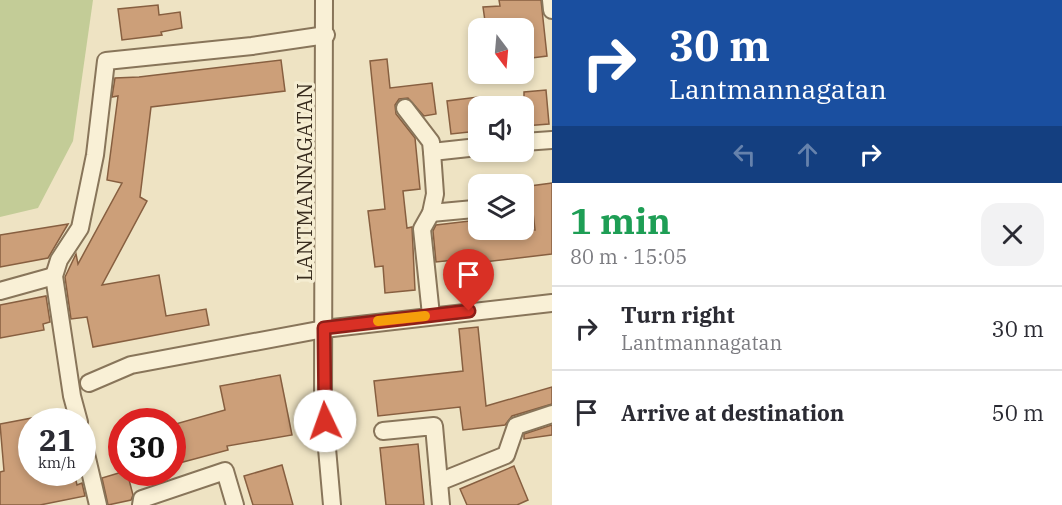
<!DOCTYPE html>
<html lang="en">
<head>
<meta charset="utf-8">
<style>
  body { margin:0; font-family:"IBM Plex Serif",serif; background:#f2f2f3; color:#2b2b33; height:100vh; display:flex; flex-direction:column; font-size:22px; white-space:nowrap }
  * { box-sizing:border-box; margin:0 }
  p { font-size:20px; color:#7c7c81 }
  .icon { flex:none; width:33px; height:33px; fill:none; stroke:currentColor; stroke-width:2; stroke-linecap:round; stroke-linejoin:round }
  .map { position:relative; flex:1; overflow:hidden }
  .panel { display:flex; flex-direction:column; background:#fff; width:510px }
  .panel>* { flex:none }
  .banner { background:#1a4fa0; color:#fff; overflow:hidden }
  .needle { width:39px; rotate:164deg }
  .controls { position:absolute; left:468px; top:18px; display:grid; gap:12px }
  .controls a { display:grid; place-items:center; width:66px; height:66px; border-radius:12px; background:#fff; box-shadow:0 3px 9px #0003; font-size:30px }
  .speed { position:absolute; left:18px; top:408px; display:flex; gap:12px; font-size:30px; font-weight:700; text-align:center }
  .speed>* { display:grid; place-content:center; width:78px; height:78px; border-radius:50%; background:#fff; box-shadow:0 3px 9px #0003; line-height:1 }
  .speed small { font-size:15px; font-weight:400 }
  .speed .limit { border:9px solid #d22; background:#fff; color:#111 }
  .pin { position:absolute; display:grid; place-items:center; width:51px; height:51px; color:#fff; margin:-62px -26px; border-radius:50% 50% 50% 0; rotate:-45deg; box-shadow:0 0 6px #0007 }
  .pin .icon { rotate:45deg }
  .me { position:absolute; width:66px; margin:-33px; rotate:357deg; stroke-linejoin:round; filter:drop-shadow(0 0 4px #0008) }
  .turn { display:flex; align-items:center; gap:21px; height:126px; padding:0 18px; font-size:27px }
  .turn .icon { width:78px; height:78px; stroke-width:2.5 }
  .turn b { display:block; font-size:42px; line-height:51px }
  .lanes { display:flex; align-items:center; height:57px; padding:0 18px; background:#0003; justify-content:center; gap:30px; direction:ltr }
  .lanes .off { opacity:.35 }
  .round { display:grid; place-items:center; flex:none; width:63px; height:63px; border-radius:18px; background:#f2f2f3 }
  .summary { display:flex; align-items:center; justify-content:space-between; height:102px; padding:0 18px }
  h1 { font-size:36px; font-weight:700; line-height:45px; color:#1e9e55 }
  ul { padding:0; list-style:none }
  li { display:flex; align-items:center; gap:18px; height:84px; padding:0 18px; border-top:2px solid #e1e1e2 }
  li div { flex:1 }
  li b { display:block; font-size:22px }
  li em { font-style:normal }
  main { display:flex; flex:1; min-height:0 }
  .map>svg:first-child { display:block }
</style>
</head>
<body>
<main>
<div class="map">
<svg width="552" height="505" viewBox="0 0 552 505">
  <rect width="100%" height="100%" fill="#eee3c3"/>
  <!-- green -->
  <path fill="#c3cc97" d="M0,0H93L73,141L38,208L0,217Z"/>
  <!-- building -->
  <g fill="#cc9f79" stroke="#875f40" stroke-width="1.5">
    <path d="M499,0H541L547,56L524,59V28H486L483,7L500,6Z"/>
    <path d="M158,5L159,15L180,12L182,28L161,32L162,35L122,40L118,9Z"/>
    <path d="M387,59L390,88L432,83L436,114L424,116L408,98L399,99L395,105L396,114L415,138L420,189L403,191L407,228L412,227L415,290L385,293L383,266L375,267L368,211L385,209L370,61Z"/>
    <path d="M281,60L285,91L151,107L140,197L147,201L102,285L159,275L166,316L206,309L209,325L93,347L87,317L71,319L65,277L76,254L78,264L122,183L107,180L118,96L112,97L115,78L139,77Z"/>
    <path d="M546,90L549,124L524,126V92Z"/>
    <path d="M478,97V131L451,134L447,101Z"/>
    <path d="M552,183V254L484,262V257L436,262L433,231L436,225L478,220V230H535L530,186Z"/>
    <path d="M68,224L48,258L0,267V235Z"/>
    <path d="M46,296L50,322L43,324L44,330L0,338V305Z"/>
    <path d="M478,327L486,406L552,387V404L512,416L505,425L463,430L460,407L378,416L374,381L463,371L459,329Z"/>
    <path d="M280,375L292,435L227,446L228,450L172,465V425L225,410L220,386Z"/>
    <path d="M32,418V472H74L77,485L82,483L85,496L40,505H0V472L4,471L0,424Z"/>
    <path d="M552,425V435L524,439V434Z"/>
    <path d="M418,444L424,505H386L380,448Z"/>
    <path d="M282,465L293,505H253L244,476Z"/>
    <path d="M514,466L528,500L517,505H467L460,489Z"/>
    <path d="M122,472H127L133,495L131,500L108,505L102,478Z"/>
  </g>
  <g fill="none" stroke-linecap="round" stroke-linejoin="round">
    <defs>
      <g id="minor">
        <path d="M324,0L323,403L332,505"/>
        <path d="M551,0L552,10"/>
        <path d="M405,108L431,142L432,152L478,147"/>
        <path d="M524,142L552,140"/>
        <path d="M431,213L474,209"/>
        <path d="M0,291L54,276"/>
        <path d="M431,315L422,229L431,213L435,194L432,152"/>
        <path d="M89,383L131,365L324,329L552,303"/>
        <path d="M79,422L72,396L54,276L59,260L80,228L95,155L106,61L252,46L326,35"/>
        <path d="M383,431L434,426L441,505"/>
        <path d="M82,437L98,505"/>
        <path d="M439,482L506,455L516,426L552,414"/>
        <path d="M141,505L142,499L225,471L235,505"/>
      </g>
    </defs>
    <!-- minor casing -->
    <use href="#minor" stroke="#88755a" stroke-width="20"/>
    <!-- minor -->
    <use href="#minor" stroke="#f9f0d6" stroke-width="16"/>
  </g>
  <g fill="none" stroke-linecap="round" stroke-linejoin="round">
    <defs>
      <path id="route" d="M325,421L324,328L469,311"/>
    </defs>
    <!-- route casing -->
    <use href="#route" stroke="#8d1f18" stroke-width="15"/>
    <!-- route -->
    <use href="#route" stroke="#d93025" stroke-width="10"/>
    <!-- slow -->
    <path stroke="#f59e0b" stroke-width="10" d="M378,321L425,316"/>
  </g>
  <g text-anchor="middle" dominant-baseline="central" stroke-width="6" stroke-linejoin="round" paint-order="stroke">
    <!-- street labels -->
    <g font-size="20" fill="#382c1e" stroke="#f5edd2">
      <text transform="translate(304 182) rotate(-90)">LANTMANNAGATAN</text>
    </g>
  </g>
</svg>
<div class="controls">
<a><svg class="needle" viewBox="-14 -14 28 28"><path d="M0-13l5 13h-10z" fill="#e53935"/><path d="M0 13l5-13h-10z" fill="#7c7c81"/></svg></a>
<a><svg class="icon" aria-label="sound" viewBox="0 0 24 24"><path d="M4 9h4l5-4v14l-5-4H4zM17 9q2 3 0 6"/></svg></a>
<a><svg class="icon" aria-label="layers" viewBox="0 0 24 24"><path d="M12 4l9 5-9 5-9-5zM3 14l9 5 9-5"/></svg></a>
</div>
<div class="speed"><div>21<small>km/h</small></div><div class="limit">30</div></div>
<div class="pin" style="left:469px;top:311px;background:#d93025"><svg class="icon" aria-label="arrive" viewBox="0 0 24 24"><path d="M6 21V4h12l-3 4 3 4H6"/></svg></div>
<svg class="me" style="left:325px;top:421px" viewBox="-20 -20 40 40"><circle r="19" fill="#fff"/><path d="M0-13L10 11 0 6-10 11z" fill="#d93025"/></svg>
</div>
<section class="panel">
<div class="banner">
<div class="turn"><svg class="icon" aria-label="right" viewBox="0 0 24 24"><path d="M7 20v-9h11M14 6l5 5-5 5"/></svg><div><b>30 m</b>Lantmannagatan</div></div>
<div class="lanes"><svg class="icon off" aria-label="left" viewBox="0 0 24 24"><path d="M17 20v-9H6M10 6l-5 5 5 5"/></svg><svg class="icon off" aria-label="ahead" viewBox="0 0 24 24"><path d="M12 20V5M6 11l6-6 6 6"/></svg><svg class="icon" aria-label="right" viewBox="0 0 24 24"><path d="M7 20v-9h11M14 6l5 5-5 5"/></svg></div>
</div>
<div class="summary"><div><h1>1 min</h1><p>80 m · 15:05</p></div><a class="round"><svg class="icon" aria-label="close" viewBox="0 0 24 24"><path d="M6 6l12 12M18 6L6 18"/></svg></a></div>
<ul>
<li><svg class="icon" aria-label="right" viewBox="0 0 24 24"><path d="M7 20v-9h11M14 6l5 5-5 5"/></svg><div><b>Turn right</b><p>Lantmannagatan</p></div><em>30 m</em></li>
<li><svg class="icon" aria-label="arrive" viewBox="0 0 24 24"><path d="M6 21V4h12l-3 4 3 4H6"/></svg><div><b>Arrive at destination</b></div><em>50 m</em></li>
</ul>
</section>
</main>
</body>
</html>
